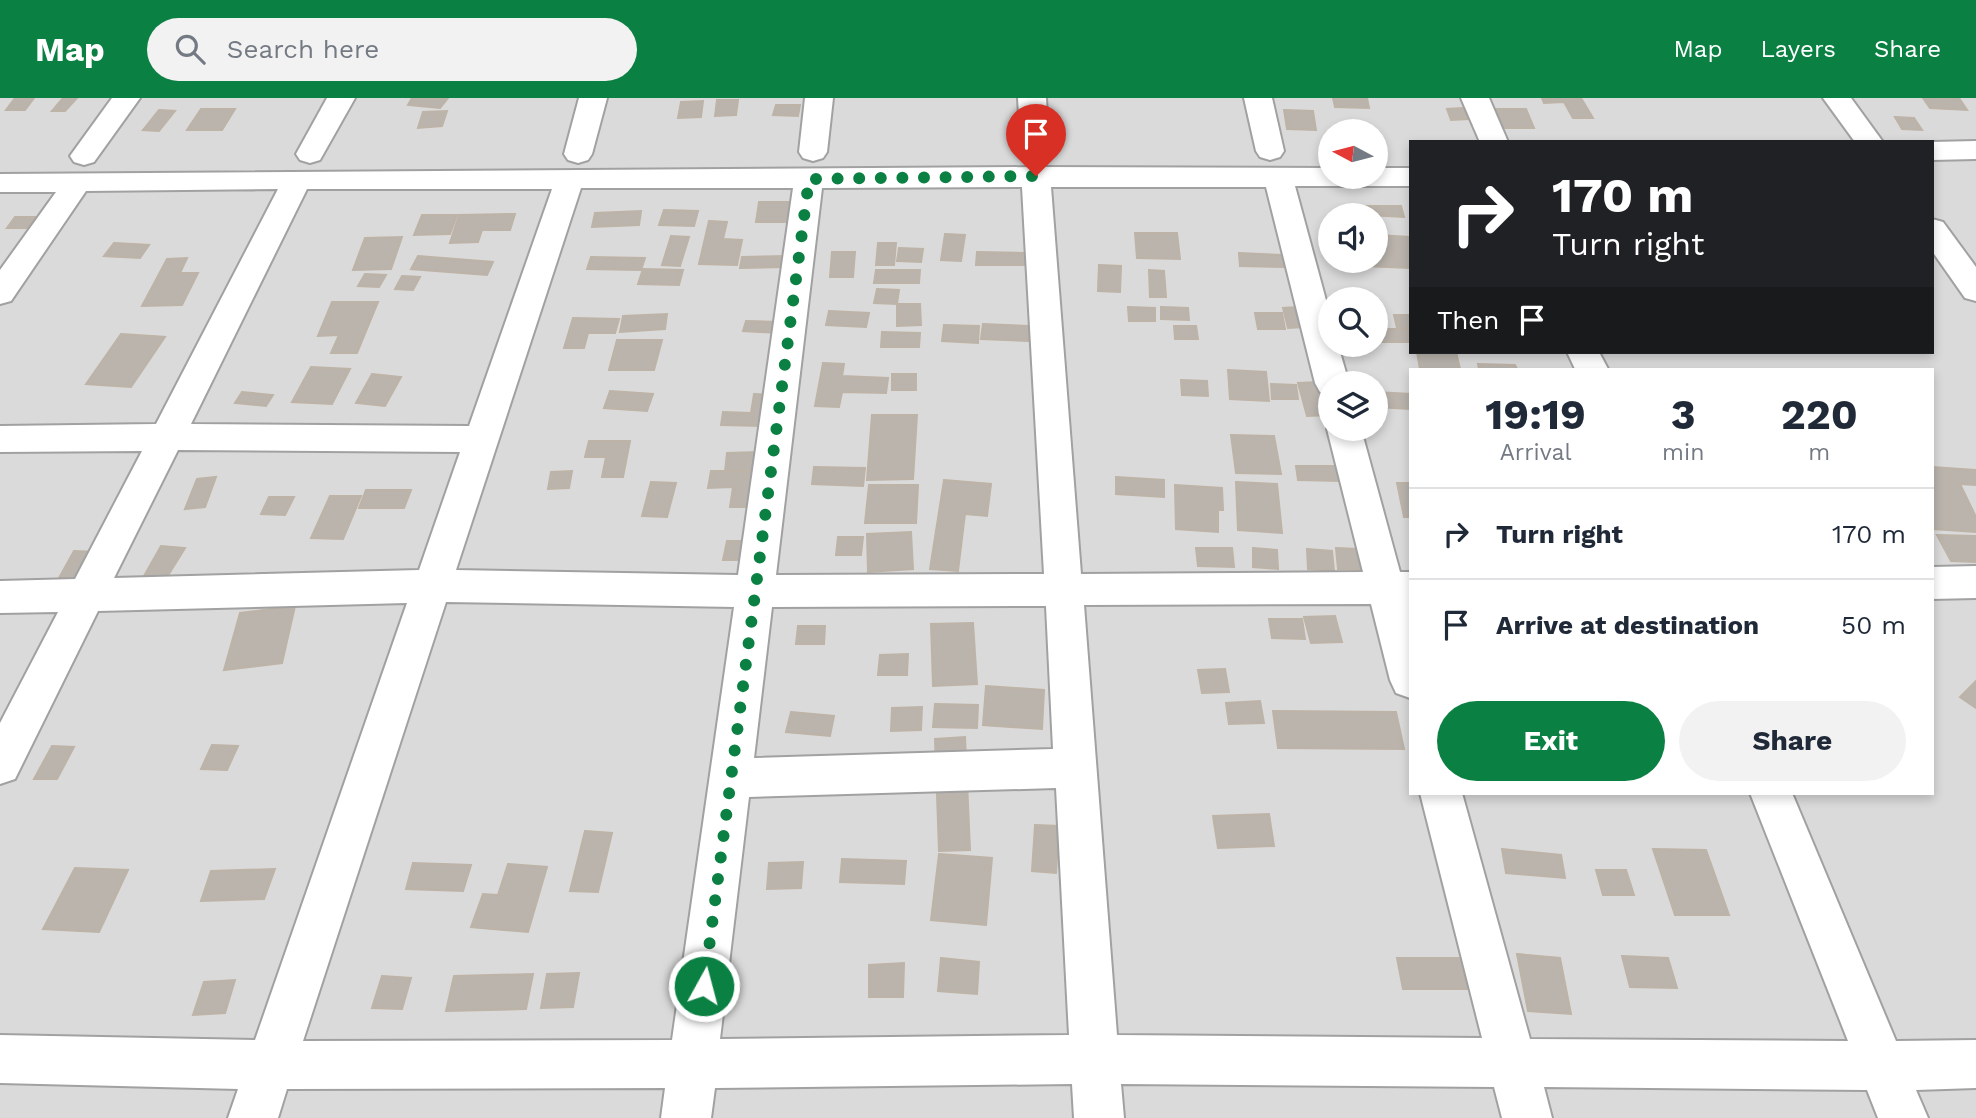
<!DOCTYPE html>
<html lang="en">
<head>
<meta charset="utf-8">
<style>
  body { margin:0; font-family:"Work Sans",sans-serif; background:#f2f2f3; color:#1f2937; height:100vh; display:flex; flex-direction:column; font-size:26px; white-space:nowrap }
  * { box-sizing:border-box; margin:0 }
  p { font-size:23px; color:#747a83 }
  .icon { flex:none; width:38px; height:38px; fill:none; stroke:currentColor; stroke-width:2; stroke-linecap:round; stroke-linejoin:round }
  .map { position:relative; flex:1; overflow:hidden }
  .drawer { position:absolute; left:1409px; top:270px; width:525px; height:427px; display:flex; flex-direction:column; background:#fff; border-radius:0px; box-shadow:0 4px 10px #0003 }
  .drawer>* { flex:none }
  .hud { position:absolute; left:1409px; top:42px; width:525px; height:214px; border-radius:0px; box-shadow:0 4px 10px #0003; background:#202124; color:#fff; overflow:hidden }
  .needle { width:46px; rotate:277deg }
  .buttons { position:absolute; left:1318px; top:21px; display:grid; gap:14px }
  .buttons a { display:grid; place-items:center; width:70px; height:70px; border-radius:50%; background:#fff; box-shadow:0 4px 10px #0003; font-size:35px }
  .pin { position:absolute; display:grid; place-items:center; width:60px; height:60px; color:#fff; margin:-72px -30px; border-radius:50% 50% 50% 0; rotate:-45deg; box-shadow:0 0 7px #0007 }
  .pin .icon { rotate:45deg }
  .me { position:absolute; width:77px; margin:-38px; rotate:7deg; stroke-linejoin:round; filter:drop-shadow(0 0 5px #0008) }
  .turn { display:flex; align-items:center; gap:24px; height:147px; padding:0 28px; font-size:32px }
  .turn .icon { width:91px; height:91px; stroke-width:2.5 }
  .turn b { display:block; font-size:49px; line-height:60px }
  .then { display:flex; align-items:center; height:66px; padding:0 28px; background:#0003; gap:14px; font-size:26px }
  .eta { display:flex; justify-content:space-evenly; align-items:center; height:119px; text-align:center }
  .eta b { font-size:42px; font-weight:700; line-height:49px }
  .primary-button { display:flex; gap:14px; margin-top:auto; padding:14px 28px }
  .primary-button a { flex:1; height:80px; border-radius:42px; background:#0b8043; color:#fff; font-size:28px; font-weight:700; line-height:80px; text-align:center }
  .primary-button a+a { background:#f2f2f3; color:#1f2937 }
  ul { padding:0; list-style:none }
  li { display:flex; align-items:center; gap:21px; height:91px; padding:0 28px; border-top:2px solid #e0e1e3 }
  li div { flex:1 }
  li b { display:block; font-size:26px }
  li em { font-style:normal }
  header { display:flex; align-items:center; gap:42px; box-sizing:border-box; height:98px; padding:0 35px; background:#0b8043; color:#fff }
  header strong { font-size:33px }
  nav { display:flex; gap:38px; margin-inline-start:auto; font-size:24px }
  .search { width:490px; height:63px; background:#f2f2f3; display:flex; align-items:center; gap:18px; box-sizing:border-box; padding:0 24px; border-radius:38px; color:#747a83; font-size:26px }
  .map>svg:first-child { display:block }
</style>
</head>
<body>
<header>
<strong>Map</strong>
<div class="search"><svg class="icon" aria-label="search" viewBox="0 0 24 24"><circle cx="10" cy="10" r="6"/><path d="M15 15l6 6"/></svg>Search here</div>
<nav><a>Map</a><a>Layers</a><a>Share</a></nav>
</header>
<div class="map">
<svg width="1976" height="1020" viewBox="0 0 1976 1020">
  <rect width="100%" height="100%" fill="#edebe3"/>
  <!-- residential -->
  <path fill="#dbdada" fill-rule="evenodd" d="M0,0H1976V1020H0ZM1330,33H1376V79H1330ZM1410,44H1932V254H1410ZM1330,117H1376V163H1330ZM1330,201H1376V247H1330ZM1410,271H1932V695H1410ZM1330,285H1376V331H1330Z"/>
  <!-- building -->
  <g fill="#bab4ad" stroke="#bdb3a7" stroke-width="2">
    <path d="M15,0H34L25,12H6Z"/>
    <path d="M63,0H77L65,13H52Z"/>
    <path d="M412,0H448L440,10L408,7Z"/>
    <path d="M1333,0H1367L1369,10L1335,9Z"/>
    <path d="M1542,0H1581L1593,20H1573L1564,4L1544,5Z"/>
    <path d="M1923,0H1959L1967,12L1930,10Z"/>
    <path d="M717,2H738L736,17L715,18Z"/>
    <path d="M703,3L701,19L678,20L681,4Z"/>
    <path d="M776,7H800L798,18L773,17Z"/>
    <path d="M1463,10L1468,21L1451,22L1447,11Z"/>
    <path d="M201,11H235L222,32H187Z"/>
    <path d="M1496,11H1526L1534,30H1503Z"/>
    <path d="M159,12L175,13L159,33L143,32Z"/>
    <path d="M1284,12L1313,13L1316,32L1287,31Z"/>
    <path d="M447,13L442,28L418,30L423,14Z"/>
    <path d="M1895,19L1914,20L1922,32L1902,31Z"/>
    <path d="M759,104H794L792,124H756Z"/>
    <path d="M1366,108H1401L1404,119L1368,117Z"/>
    <path d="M664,112L698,113L694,128L659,127Z"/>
    <path d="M641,113L639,127L592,129L595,115Z"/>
    <path d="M515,116L510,132H482L478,144L450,145L459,117Z"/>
    <path d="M422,117H457L450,136L414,137Z"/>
    <path d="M15,119H35L27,130H7Z"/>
    <path d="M709,123L727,124L723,141L742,142L737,167L699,166Z"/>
    <path d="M1135,135H1177L1180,161L1137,160Z"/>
    <path d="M945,136L965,137L961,163L941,162Z"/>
    <path d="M1376,137L1410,139V170L1339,167L1338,163H1376Z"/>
    <path d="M671,138L689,139L680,168L662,167Z"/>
    <path d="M402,139L391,171L353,172L365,140Z"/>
    <path d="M114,145L149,147L140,160L104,158Z"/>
    <path d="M878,145H896L894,167H876Z"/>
    <path d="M899,150L923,151L921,164L897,163Z"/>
    <path d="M832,154H855L853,179H830Z"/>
    <path d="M977,154L1026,155V167H976Z"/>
    <path d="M1239,155L1283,157L1285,169L1240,168Z"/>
    <path d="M418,158L493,164L487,177L411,171Z"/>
    <path d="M787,158L786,169L740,170L742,159Z"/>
    <path d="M591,159L645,160L641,172L587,171Z"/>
    <path d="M187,160L180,175H198L182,207L142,208L167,161Z"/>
    <path d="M1099,167L1121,168L1120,194L1098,193Z"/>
    <path d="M643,171L683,172L679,187L638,186Z"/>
    <path d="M876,172H920L919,185H874Z"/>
    <path d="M1149,172L1164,173L1166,199H1150Z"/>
    <path d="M365,176L386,177L379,189L358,188Z"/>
    <path d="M402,178L420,179L413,192L395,191Z"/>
    <path d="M877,191L899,192L897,206L874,205Z"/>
    <path d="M332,204H378L357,255H331L339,237L318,238Z"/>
    <path d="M897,206H920L921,227L897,228Z"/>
    <path d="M1128,209L1155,210V223H1129Z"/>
    <path d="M1161,209L1188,210L1189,222L1161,221Z"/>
    <path d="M1298,209L1304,229L1288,230L1283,210Z"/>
    <path d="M829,213L869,215L866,229L826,227Z"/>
    <path d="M1255,215H1282L1285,231H1258Z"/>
    <path d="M667,216L665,231L620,234L623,218Z"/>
    <path d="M1394,217H1410V230H1397Z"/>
    <path d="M573,220L619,221L615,235H588L584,250H564Z"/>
    <path d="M746,223L780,224L777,235L743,233Z"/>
    <path d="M983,226L1029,228L1028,243L981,241Z"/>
    <path d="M944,227L979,228L978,245L942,243Z"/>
    <path d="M1174,228H1196L1198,241H1175Z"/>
    <path d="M1376,231H1408L1410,244H1376Z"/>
    <path d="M882,234L920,235L919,249H881Z"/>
    <path d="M121,236L165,239L131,289L86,286Z"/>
    <path d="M617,242H662L654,272H609Z"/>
    <path d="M1417,254H1456L1460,271H1420Z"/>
    <path d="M823,265L844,266L842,278L888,280L886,295L842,294L839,309L815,308Z"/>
    <path d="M1478,266L1515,267L1517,271H1479Z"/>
    <path d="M311,269L350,271L332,306L292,304Z"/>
    <path d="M1228,272L1266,274L1269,303L1230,301Z"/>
    <path d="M372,276L401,279L385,308L356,305Z"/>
    <rect x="892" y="276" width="24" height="16"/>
    <path d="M1181,282L1207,283L1208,298L1182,297Z"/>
    <path d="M1319,284L1329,317L1307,318L1298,285Z"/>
    <path d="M1271,286L1296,287L1298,301H1272Z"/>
    <path d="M610,293L653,296L647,313L604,310Z"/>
    <path d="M242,294L273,297L266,308L235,305Z"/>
    <path d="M1376,294L1410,296V311L1376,309Z"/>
    <path d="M754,296L774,297L768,328L721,327L723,314L751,315Z"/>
    <path d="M872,317H917L913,381L867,382Z"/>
    <path d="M1231,337L1274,338L1281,376L1236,375Z"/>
    <path d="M589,343H630L623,379H602L606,359H585Z"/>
    <path d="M759,354L757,373L725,374L727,355Z"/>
    <path d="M1296,368H1338L1341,383L1298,382Z"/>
    <path d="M814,369L865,370L863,388L812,386Z"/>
    <path d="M1932,369L1976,372V387L1960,386L1976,419V434L1933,431Z"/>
    <path d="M572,373L569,390L548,391L551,374Z"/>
    <path d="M711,373H759L754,409H730L733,389L708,390Z"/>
    <path d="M216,379L205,409L185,411L197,381Z"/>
    <path d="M1116,379L1164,382V399L1116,396Z"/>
    <path d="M944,382L991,386L987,418L965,416L958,473L930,471Z"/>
    <path d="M651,384L676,385L667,419L642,418Z"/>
    <path d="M1236,384L1277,386L1282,435L1238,432Z"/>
    <path d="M1397,385H1410V419H1404Z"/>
    <path d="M869,387H918L916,425H865Z"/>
    <path d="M1175,387L1222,390L1223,412H1218V434L1176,431Z"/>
    <path d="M366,392H411L404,410H359Z"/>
    <path d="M330,398H361L343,441L311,440Z"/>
    <path d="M269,399H294L285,417L261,416Z"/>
    <path d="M911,434L913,471L868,474L867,436Z"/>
    <path d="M1937,437L1976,438V464L1951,463Z"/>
    <path d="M838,439H863L861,457H836Z"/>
    <path d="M727,443H749L746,462H723Z"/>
    <path d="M161,448L185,450L167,479L144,478Z"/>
    <path d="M1196,450H1232L1234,469L1198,468Z"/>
    <path d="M1253,450L1277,452L1278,471L1253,469Z"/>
    <path d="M1336,450L1358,451L1360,472L1338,471Z"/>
    <path d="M1307,451L1332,453L1334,473L1308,471Z"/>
    <path d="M74,453L97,454L82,480H59Z"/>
    <path d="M295,508L282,565L224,572L240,515Z"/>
    <path d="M1335,518L1342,544L1311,545L1304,519Z"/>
    <path d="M1269,521H1302L1305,541L1272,540Z"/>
    <path d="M973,525L977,586L933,588L931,526Z"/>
    <path d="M798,528H825L824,546H796Z"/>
    <path d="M908,556L907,577H878L880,557Z"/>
    <path d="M1225,571L1229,594L1202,595L1198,572Z"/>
    <path d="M1976,583V610L1960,599Z"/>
    <path d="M986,588L1044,592L1042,631L983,627Z"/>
    <path d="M1260,603L1264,625L1229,626L1226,605Z"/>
    <path d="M935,606L978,607L977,630L933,629Z"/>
    <path d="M922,609L921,632L891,633L892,610Z"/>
    <path d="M1273,613L1396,614L1404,651L1278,650Z"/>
    <path d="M791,614L834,618L830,638L786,634Z"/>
    <path d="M965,639L970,752L939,753L935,641Z"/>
    <path d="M212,647L238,648L227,672L201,671Z"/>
    <path d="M52,648L74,649L57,681H34Z"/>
    <path d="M1269,716L1274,748L1218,750L1213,718Z"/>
    <path d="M1035,727L1059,728L1056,775L1032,773Z"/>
    <path d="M585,733L612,735L598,794L570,793Z"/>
    <path d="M1502,751L1561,757L1565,780L1506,775Z"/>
    <path d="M1653,751L1706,752L1729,817H1675Z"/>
    <path d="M939,756L992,760L986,827L931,822Z"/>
    <path d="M842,761L906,763L904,786L840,784Z"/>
    <path d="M803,764L801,790L767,791L769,765Z"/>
    <path d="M413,765L471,767L463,793L406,791Z"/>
    <path d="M508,766L547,769L528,834L471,829L483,796L498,797Z"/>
    <path d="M75,770L128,772L99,834L43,831Z"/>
    <path d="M275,771L264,801L201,803L211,773Z"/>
    <path d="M1596,772H1626L1634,797H1603Z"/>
    <path d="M1517,856L1560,860L1571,916L1528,913Z"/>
    <path d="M1622,858L1668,860L1677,890L1630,889Z"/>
    <path d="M941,860L979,864L977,896L938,893Z"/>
    <path d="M1397,860H1461L1468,891H1403Z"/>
    <path d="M904,865L903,899H869V867Z"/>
    <path d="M579,875L573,909L541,910L547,876Z"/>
    <path d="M533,876L526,911L446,913L454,878Z"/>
    <path d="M382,878L411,880L402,911L372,910Z"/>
    <path d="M235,882L225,915L193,917L204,884Z"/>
  </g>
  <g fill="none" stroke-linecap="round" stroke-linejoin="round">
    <defs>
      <g id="street">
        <path d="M112,0H140L94,64L84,67L74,64L70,58Z"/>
        <path d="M327,0H355L320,62L310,65L300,62L296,56Z"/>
        <path d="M579,0H607L592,56L588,62L578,65L568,62L564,56Z"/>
        <path d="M805,0H833L827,54L823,60L813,63L803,60L799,54Z"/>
        <path d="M1018,0H1046L1049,53L1045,59L1035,62L1025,59L1021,53Z"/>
        <path d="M1244,0H1272L1284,53L1280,59L1270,62L1260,59L1256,53Z"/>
        <path d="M1461,0H1489L1508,44H1480Z"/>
        <path d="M1823,0H1851L1883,44H1855Z"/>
        <path d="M1976,43V61L1932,62V44Z"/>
        <path d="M1036,69L1330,70V79H1376V70H1410V88H1295L1330,217V247H1338L1349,285H1330V297L1320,294L1315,285L1266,89H1051L1081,476L1363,474L1327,331L1330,325V331H1361L1400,474H1410V600L1396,595L1390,582L1371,506L1084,507L1117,937L1482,940L1420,695H1462L1530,941L1848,943L1750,695H1792L1896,943L1976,942V990L1916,992L1928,1020H1878L1867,992L1544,989L1552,1020H1502L1494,989L1121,986L1124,1020H1074L1072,986L715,990L711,1020H661L665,990L287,991L278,1020H228L238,991L0,985V937L255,942L407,505L98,513L15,681L0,686V625L58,514L0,515V483L75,481L142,353L0,354V328L156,326L278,91L86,93L11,203L0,206V172L56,94H0V76ZM1022,89L1044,476L776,477L822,90ZM581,90H793L738,477L456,472ZM307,91H552L469,328L191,326ZM178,352L460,354L419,472L114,480ZM446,504L734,509L672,942L303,943ZM1046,508L1053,651L754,660L772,509ZM1056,690L1069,937L720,941L749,699Z"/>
        <path d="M1932,121L1943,124L1976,169V203L1965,200L1932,153Z"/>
        <path d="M1567,254H1599L1608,271H1575Z"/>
        <path d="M1976,468V500L1932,501V469Z"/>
      </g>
    </defs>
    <!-- street casing -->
    <use href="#street" stroke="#a1a1a1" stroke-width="4"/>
    <!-- street -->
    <use href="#street" fill="#fff" fill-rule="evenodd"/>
  </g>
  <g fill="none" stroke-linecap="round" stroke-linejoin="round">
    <!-- route -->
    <path stroke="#0b8043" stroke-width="12" stroke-dasharray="0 21.6" d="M704,888L809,81L1036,78"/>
  </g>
</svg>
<div class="buttons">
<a><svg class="needle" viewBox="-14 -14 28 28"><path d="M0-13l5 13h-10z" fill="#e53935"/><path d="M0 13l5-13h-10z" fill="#747a83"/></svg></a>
<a><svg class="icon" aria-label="sound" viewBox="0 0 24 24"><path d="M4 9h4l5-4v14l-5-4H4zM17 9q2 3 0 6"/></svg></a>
<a><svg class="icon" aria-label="search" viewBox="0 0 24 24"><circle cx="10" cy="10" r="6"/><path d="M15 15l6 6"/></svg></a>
<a><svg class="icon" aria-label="layers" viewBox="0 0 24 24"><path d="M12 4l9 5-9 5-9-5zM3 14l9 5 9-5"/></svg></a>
</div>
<div class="pin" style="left:1036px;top:78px;background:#d93025"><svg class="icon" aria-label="arrive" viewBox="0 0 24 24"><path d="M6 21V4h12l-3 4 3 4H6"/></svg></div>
<svg class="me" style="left:704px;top:888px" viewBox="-20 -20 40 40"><circle r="17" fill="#0b8043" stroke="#fff" stroke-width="3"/><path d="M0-11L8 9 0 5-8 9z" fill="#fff"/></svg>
<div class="hud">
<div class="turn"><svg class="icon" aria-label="right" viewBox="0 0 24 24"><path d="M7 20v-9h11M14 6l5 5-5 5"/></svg><div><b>170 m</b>Turn right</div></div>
<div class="then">Then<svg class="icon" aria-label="arrive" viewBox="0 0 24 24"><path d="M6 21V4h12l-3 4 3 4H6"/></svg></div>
</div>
<section class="drawer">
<div class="eta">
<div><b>19:19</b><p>Arrival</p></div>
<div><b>3</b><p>min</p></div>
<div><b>220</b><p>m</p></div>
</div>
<ul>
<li><svg class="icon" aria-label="right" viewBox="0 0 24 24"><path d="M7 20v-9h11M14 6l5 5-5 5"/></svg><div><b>Turn right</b></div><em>170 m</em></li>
<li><svg class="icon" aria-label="arrive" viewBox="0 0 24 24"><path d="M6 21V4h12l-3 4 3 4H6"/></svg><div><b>Arrive at destination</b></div><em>50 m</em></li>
</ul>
<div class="primary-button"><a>Exit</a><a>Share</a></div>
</section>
</div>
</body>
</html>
